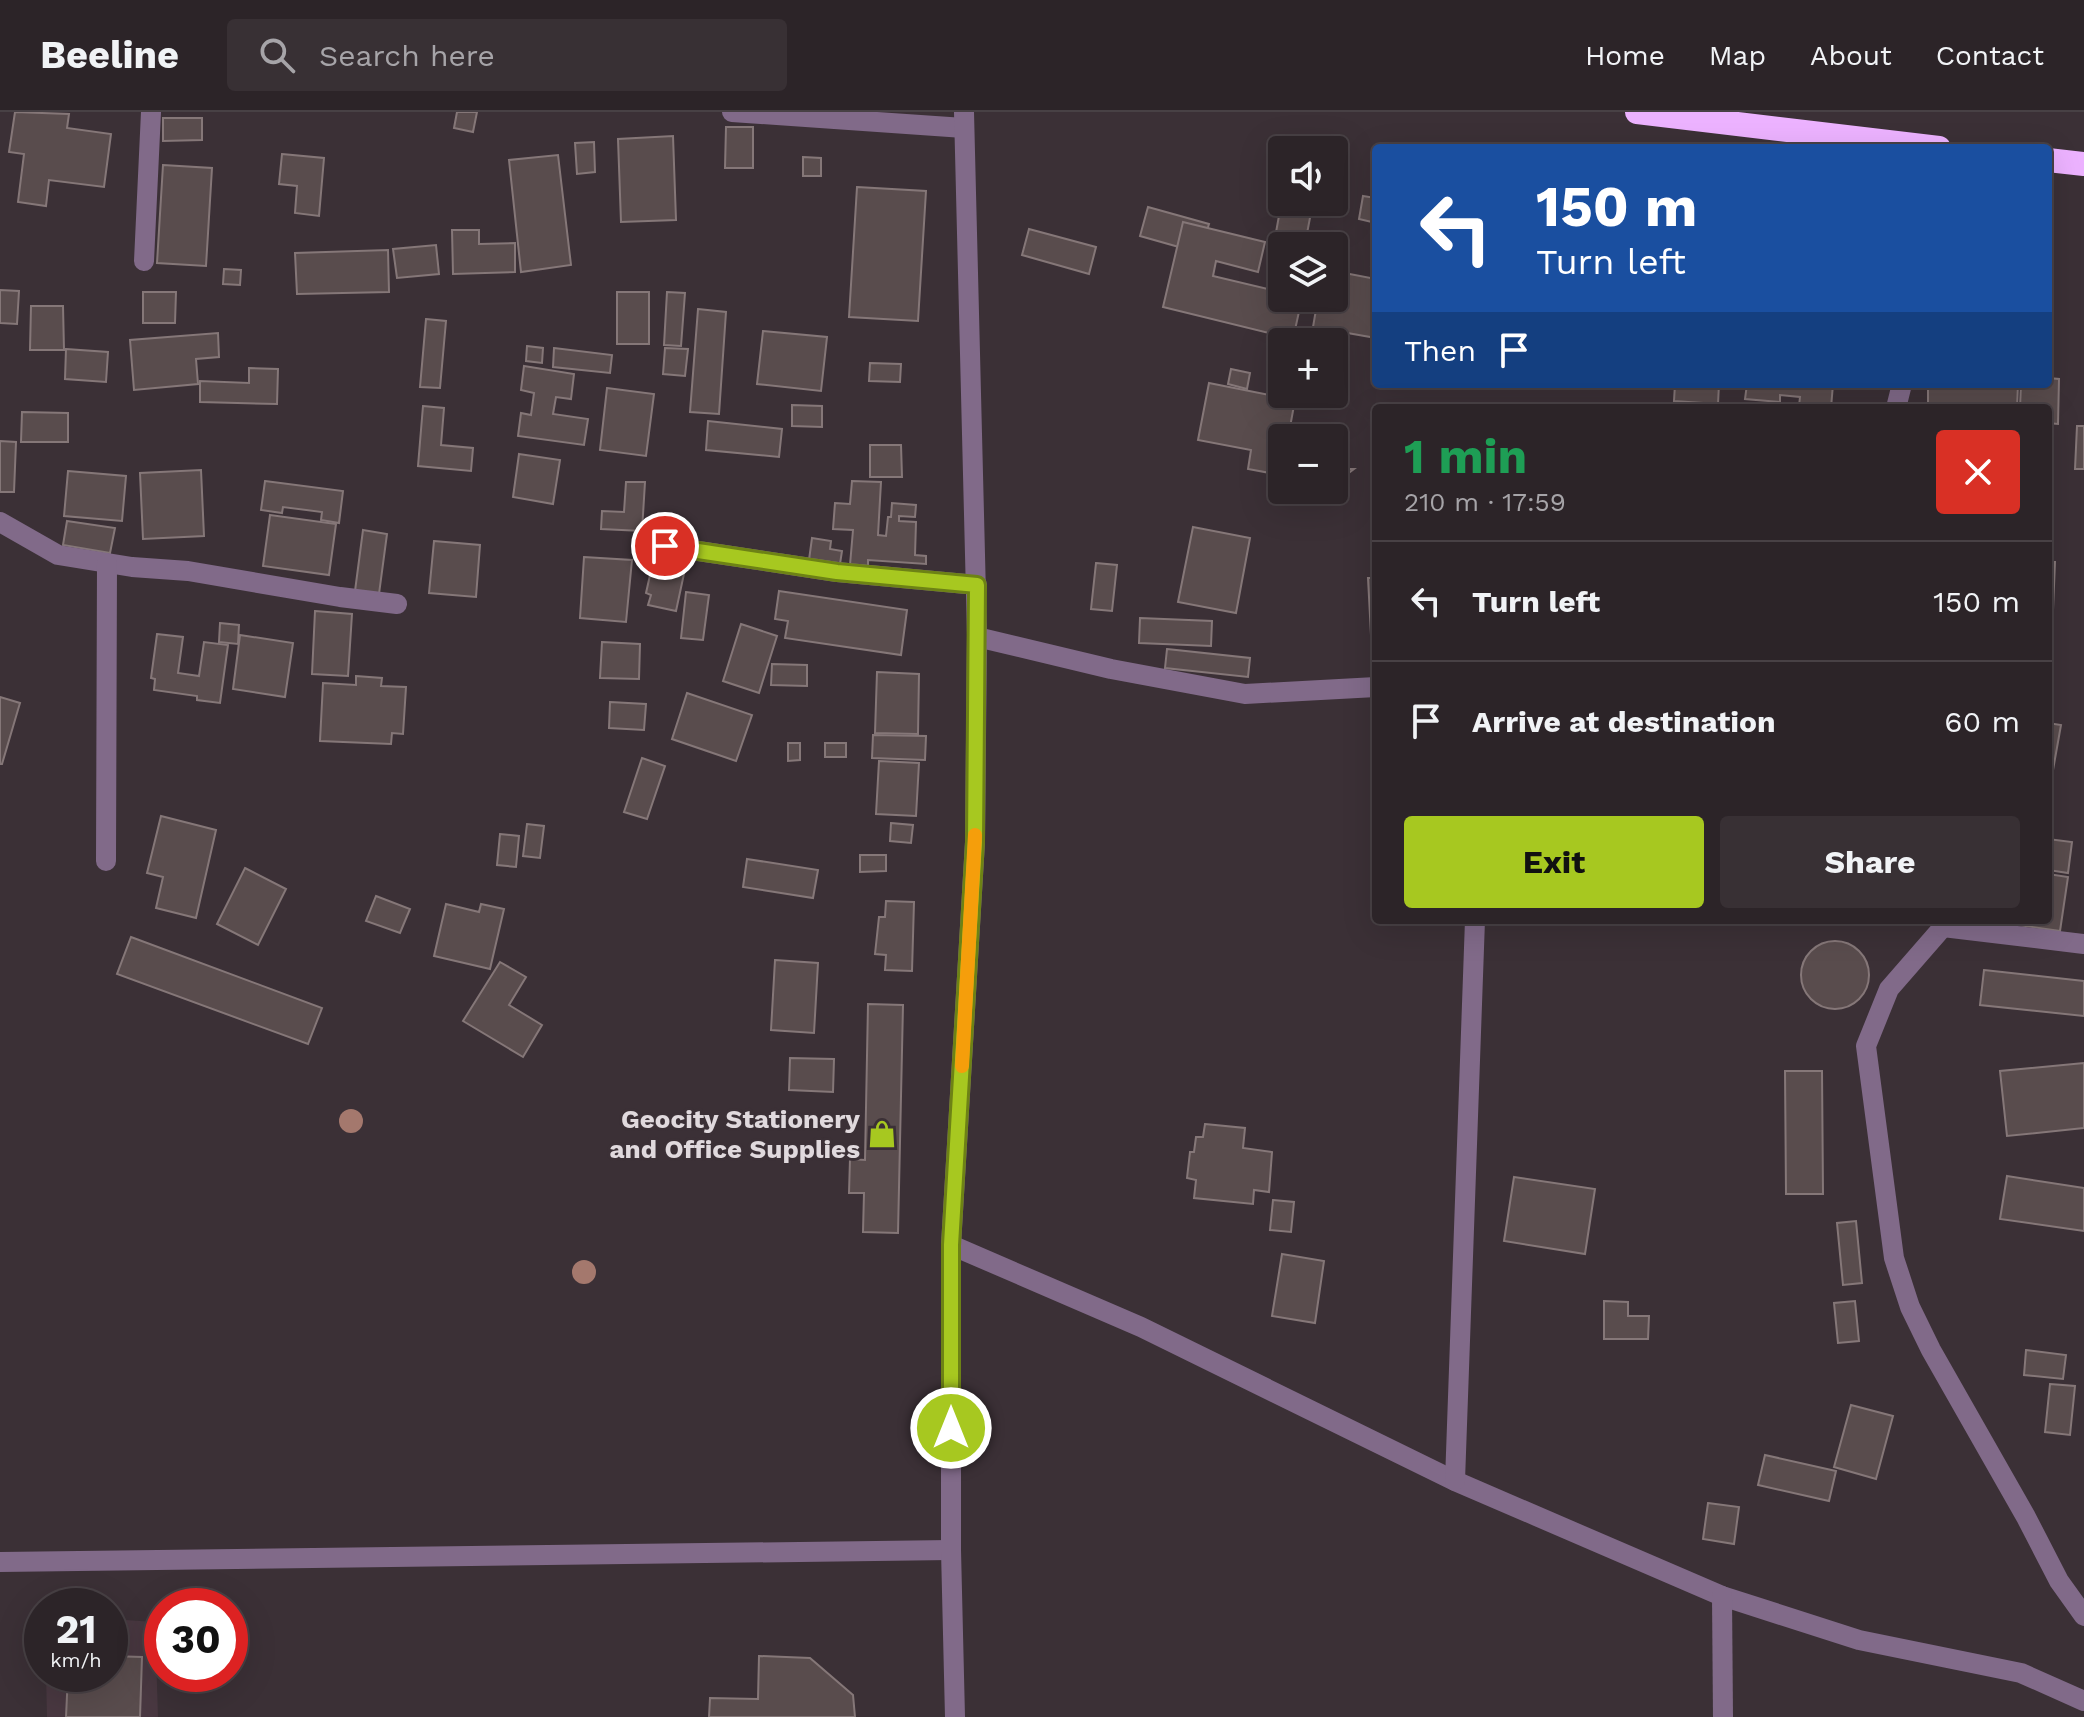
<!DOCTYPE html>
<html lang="en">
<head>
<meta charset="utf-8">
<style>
  body { margin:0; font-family:"Work Sans",sans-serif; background:#383034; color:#f1f3f6; height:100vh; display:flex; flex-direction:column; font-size:30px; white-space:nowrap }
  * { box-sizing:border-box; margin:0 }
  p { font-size:26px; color:#a6a4a8 }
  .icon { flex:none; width:44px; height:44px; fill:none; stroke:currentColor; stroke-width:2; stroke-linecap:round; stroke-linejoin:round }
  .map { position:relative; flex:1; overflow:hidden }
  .details { position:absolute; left:1372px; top:292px; width:680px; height:520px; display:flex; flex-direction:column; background:#2c2428; border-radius:8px; box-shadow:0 8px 32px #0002,0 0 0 2px #484145 }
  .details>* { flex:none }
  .guide { position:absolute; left:1372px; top:32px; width:680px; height:244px; border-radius:8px; box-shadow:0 8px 32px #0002,0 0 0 2px #484145; background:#1a4fa0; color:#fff; overflow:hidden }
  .tools { position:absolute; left:1268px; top:24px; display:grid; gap:16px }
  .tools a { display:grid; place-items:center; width:80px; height:80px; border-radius:8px; background:#2c2428; box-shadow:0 8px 32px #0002,0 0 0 2px #484145; font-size:40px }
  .speed { position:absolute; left:24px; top:1476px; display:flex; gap:16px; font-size:40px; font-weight:700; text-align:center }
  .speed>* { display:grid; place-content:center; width:104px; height:104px; border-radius:50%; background:#2c2428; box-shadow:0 8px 32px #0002,0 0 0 2px #484145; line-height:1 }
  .speed small { font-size:20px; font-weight:400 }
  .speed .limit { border:12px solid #d22; background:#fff; color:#111 }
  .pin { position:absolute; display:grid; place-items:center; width:68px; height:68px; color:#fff; margin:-34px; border:4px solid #fff; border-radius:50%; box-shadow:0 2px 8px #0007 }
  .me { position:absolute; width:88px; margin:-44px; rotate:0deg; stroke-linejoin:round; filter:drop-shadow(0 0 6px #0008) }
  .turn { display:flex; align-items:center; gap:28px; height:168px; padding:0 32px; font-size:36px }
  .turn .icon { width:104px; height:104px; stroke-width:2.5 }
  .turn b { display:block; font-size:56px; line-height:68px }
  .then { display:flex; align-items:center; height:76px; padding:0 32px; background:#0003; gap:16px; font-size:30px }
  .round { display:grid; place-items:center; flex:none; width:84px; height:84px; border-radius:8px; background:#383034 }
  .overview { display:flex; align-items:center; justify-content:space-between; height:136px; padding:0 32px }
  h1 { font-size:48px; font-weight:700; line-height:60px; color:#1e9e55 }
  .button { display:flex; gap:16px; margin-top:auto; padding:16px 32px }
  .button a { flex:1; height:92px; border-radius:8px; background:#a7c820; color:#111; font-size:32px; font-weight:700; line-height:92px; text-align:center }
  .button a+a { background:#383034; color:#f1f3f6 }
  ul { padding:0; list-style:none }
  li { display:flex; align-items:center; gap:24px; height:120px; padding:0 32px; border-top:2px solid #484145 }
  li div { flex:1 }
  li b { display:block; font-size:30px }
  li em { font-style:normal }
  header { display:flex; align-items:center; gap:48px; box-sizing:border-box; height:112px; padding:0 40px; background:#2c2428; border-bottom:2px solid #484145 }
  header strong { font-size:38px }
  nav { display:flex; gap:44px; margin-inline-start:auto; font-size:28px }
  .search { width:560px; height:72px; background:#383034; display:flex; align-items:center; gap:20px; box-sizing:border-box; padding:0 28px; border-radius:8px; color:#a6a4a8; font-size:30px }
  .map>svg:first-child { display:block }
</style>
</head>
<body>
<header>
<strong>Beeline</strong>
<div class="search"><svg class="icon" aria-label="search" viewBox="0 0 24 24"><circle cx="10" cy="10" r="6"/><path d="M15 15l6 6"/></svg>Search here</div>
<nav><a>Home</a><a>Map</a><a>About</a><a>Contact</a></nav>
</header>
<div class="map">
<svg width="2084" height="1605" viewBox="0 0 2084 1605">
  <rect width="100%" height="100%" fill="#3b3036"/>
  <!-- built -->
  <path fill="#493841" d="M110,1507L155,1510L158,1605H47L46,1562H110Z"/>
  <!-- building -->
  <g fill="#594c4d" stroke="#857778" stroke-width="2">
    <path d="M15,0L69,2L67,16L111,22L104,75L49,68L46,94L18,90L24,42L9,40Z"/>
    <path d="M457,0H477L473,20L454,16Z"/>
    <path d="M163,6H202V28L163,29Z"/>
    <path d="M726,15H753V56H725Z"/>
    <path d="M673,24L676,108L621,110L618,27Z"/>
    <path d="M594,30L595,60L577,62L575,31Z"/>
    <path d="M282,42L324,46L319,104L295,101L297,74L279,72Z"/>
    <path d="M558,43L571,153L521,160L509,48Z"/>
    <path d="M803,45L821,46V64H803Z"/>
    <path d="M163,53L212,56L206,154L157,151Z"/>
    <path d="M857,75L926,79L918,209L849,205Z"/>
    <path d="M1363,84L1376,86V111L1359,107Z"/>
    <path d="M1282,87V90H1313L1305,132L1275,126Z"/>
    <path d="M1148,95L1209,112L1200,141L1140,124Z"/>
    <path d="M1183,110L1265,130L1258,160L1216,149L1213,164L1280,180L1282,170V186H1302L1293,227L1163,195Z"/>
    <path d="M1029,117L1096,135L1089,162L1022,143Z"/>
    <path d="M452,118H479V132L515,131V160L453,162Z"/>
    <path d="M1375,118H1376V155L1371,154Z"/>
    <path d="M436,133L439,162L397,166L393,137Z"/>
    <path d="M388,138L389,180L297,182L295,141Z"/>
    <path d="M224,157L241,158L240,173L223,172Z"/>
    <path d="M1334,159L1376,167V226L1313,215L1318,186H1334Z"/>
    <path d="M0,178L19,179L17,212L0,211Z"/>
    <path d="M143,180H176L175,211H143Z"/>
    <rect x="617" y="180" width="32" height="52"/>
    <path d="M667,180L685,181L681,234L664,233Z"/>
    <path d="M31,194H63L64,238H30Z"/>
    <path d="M698,197L726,200L719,302L690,300Z"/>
    <path d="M426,207L446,209L440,276L420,275Z"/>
    <path d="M763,219L827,225L821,279L757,272Z"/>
    <path d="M218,221L219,245L196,247L198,272L134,278L130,228Z"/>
    <path d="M527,234L543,236L542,251L526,249Z"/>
    <path d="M554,236L612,243L610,261L553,255Z"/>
    <path d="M665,236L688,237L685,264L663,262Z"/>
    <path d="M66,237L108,240L106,270L65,267Z"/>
    <path d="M870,251L901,252L900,270L869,269Z"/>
    <path d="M524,254L574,262L571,287L556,285L553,302L588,307L584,333L518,324L521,301L531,303L534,281L521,278Z"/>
    <path d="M249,256L278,257L277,292L200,290V269L249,271Z"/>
    <path d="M1231,257L1250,261L1247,277L1228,272Z"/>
    <path d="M2048,266L2059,267L2058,312L2048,311V296H2020L2021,272H2048Z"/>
    <path d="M1209,271L1295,288L1288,326H1282L1281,363L1248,357L1251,338L1198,328Z"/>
    <path d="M1675,272H1719L1718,292L1674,289Z"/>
    <path d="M1747,272H1833L1831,296L1799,294L1800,285L1780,283V290L1745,287Z"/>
    <path d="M1928,272H2018L2017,296H1928Z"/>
    <path d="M607,276L654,282L646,344L600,338Z"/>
    <path d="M792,293L822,294V315L792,314Z"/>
    <path d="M423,294L444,296L441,333L473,336L471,359L418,354Z"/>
    <path d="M22,300L68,301V330H21Z"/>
    <path d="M708,309L782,317L779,345L706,338Z"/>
    <path d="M2077,314H2084V357H2075Z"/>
    <path d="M0,329L16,330L14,380H0Z"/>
    <path d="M870,333H901L902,365H870Z"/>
    <path d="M519,342L560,348L553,392L513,385Z"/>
    <path d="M1334,357H1354L1334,372Z"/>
    <path d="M201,358L204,424L143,427L140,361Z"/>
    <path d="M68,359L126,364L122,409L64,404Z"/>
    <path d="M265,369L343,379L339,411L321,408L322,400L283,395L282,401L261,398Z"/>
    <path d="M852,369L881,370L878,423L886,424L888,405H891L892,391L916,393L915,405L899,404V409L916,410L915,443L926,444V452L868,448V454L850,453L853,418L833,417L835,391L850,392Z"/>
    <path d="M626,370H645L642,419L601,417L602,399L624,400Z"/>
    <path d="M270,403L336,412L329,463L263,454Z"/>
    <path d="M67,409L115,416L110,441L63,433Z"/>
    <path d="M1193,415L1250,426L1236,501L1178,490Z"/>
    <path d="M363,418L387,422L379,482L355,479Z"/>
    <path d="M812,426L831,429L830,437L842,439L840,452L809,448Z"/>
    <path d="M434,429L480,433L476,485L429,481Z"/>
    <path d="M584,445L632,448L626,510L580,506Z"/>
    <path d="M653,450L685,457L676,499L648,493L651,483L646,481Z"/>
    <path d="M2048,450H2055L2053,498H2048Z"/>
    <path d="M1096,451L1117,453L1112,499L1091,497Z"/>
    <path d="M1368,466H1376V523H1371Z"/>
    <path d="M779,479L907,498L901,543L785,526L788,509L775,507Z"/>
    <path d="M686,480L709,483L703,528L681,526Z"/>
    <path d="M315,499L352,502L348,564L312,562Z"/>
    <path d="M1140,506L1212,509L1211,534L1139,531Z"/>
    <path d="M220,511L239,513L238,532L219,530Z"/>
    <path d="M741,512L777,524L759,581L723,569Z"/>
    <path d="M157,522L183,525L178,561L199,564L204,530L228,533L220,591L197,588V584L154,578L155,567L151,566Z"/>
    <path d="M240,523L293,531L285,585L233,577Z"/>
    <path d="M602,530L640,532L639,567L600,566Z"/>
    <path d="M1167,537L1250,546L1248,565L1165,556Z"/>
    <path d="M772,552L807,553V574L771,573Z"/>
    <path d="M877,560L919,562L918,622L875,621Z"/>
    <path d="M356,564L382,566L381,574L406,575L403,622L392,621L391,632L320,629L323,571L356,573Z"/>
    <path d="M687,581L752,603L736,649L672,627Z"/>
    <path d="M0,585L20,591L2,652H0Z"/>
    <path d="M610,590L646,592L644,618L609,616Z"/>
    <path d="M2048,611L2061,613L2050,675L2048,674Z"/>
    <path d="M873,623L926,624L925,648L872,646Z"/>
    <path d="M788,631H800V648L788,649Z"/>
    <rect x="825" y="631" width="21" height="14"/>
    <path d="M642,646L665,654L647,707L624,700Z"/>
    <path d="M879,649L919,651L916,704L876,702Z"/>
    <path d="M161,704L216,718L196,806L156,796L163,765L147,761Z"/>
    <path d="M891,711L913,713L911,731L890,729Z"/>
    <path d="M527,712L544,714L540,746L523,744Z"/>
    <path d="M500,722L519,724L516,755L497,753Z"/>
    <path d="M2048,727L2072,730L2068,761L2048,758Z"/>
    <path d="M860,743H886V759L860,760Z"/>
    <path d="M747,747L818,758L813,786L743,775Z"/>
    <path d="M245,756L286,777L258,833L217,812Z"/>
    <path d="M2048,762L2068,765L2060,819L2018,813L2019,808H2048Z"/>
    <path d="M376,784L410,797L400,821L366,809Z"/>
    <path d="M886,789L914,790L912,859L885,858L886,843L875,842L879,805H885Z"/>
    <path d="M446,792L479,800L481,792L504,797L490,857L434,844Z"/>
    <path d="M1962,808H2016L2014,819Z"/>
    <path d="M131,825L322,896L308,932L117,862Z"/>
    <circle cx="1835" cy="863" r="34"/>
    <path d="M775,848L818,851L814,921L771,918Z"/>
    <path d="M500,850L526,865L509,893L542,913L523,945L463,909Z"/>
    <path d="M1984,858L2084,869V904L1980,893Z"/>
    <path d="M868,892L903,893L898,1121L863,1120L864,1081H849L850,1047L865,1048Z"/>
    <path d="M790,946L834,947L833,980L789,978Z"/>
    <path d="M2084,951V1016L2007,1024L2000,959Z"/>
    <path d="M1785,959H1822L1823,1082H1786Z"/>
    <path d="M1205,1012L1245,1016L1243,1036L1272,1040L1269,1080L1254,1078L1253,1092L1194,1086L1196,1068L1187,1066L1190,1040H1194L1196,1025H1203Z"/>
    <path d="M2007,1064L2084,1076V1119L2000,1107Z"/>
    <path d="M1514,1065L1595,1077L1585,1142L1504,1129Z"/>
    <path d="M1273,1088L1294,1090L1291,1120L1270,1118Z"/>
    <path d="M1856,1109L1862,1171L1843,1173L1837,1111Z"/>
    <path d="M1282,1142L1324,1149L1315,1211L1272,1204Z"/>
    <path d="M1604,1189L1628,1190V1204H1649L1648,1227H1604Z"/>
    <path d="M1855,1189L1859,1229L1838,1231L1834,1191Z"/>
    <path d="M2026,1238L2066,1243L2063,1267L2024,1263Z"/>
    <path d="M2050,1272L2075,1274L2070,1323L2045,1320Z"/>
    <path d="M1851,1293L1893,1304L1876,1367L1834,1355Z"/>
    <path d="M1765,1343L1836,1359L1829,1389L1758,1373Z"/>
    <path d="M1708,1391L1739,1395L1734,1432L1703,1427Z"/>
    <path d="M110,1544L142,1545L140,1605H66L68,1562H110Z"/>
    <path d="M759,1544L810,1546L853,1583L855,1605H709L710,1586L758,1587Z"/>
  </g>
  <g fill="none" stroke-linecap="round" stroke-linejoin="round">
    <!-- minor -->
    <g stroke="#816a89" stroke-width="20">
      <path d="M732,0L964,16"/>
      <path d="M144,149L151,0"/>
      <path d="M1896,296L1902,272"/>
      <path d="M0,410L58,443L132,455L188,459L340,485L397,492"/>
      <path d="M665,434L837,460L977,473"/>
      <path d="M977,525L1111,557L1245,582L1376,575"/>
      <path d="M106,749L107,452"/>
      <path d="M1940,808L1943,815L1889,877L1866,934L1894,1146L1910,1195L1931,1238L2026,1405L2059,1469L2084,1504"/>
      <path d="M1943,815L2084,832"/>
      <path d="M951,1133L1141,1215L1455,1369L1722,1484L1859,1528L2021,1561L2084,1589"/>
      <path d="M1455,1369L1475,808"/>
      <path d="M0,1450L951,1438"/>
      <path d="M1722,1484L1723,1605"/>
      <path d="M955,1605L951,1438V1133L975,730L977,523L964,0"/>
    </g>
    <!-- highway -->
    <g stroke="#ecb2ff" stroke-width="24">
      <path d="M1637,0L1939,36"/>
      <path d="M2048,48L2084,52"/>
    </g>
  </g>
  <!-- trees -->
  <g fill="#a4786d">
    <circle cx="351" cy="1009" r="12"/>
    <circle cx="584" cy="1160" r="12"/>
  </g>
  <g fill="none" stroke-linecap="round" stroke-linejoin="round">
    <defs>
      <path id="route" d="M665,434L837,460L977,473L975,730L951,1133V1316"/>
    </defs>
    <!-- route casing -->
    <use href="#route" stroke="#6d8215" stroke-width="20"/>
    <!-- route -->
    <use href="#route" stroke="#a7c820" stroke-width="14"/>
    <!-- slow -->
    <path stroke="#f59e0b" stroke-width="14" d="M962,954L975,723"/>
  </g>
  <!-- icons -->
  <defs>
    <symbol id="shop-bare" viewBox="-9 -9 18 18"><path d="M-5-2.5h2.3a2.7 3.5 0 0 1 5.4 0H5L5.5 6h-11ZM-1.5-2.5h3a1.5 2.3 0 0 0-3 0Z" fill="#a7c820" stroke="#3b3036" stroke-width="2.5" paint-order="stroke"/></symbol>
  </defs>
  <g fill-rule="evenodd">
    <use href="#shop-bare" x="862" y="1002" width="40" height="40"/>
  </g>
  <g text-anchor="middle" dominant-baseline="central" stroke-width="6" stroke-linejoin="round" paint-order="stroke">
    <!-- poi labels -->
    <g font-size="26" font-weight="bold" fill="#e0d9dd" stroke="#3b3036" text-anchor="end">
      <text x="860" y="1007">Geocity Stationery<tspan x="860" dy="30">and Office Supplies</tspan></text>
    </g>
  </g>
</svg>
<div class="tools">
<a><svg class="icon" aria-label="sound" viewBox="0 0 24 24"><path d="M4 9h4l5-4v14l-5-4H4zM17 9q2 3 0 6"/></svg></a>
<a><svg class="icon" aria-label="layers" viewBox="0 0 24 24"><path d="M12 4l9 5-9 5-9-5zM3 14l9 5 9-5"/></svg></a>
<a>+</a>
<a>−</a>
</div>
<div class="speed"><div>21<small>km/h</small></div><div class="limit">30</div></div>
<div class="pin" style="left:665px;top:434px;background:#d93025"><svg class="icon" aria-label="arrive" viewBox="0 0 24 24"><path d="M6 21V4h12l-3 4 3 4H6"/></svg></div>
<svg class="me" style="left:951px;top:1316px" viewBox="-20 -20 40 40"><circle r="17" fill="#a7c820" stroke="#fff" stroke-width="3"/><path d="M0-11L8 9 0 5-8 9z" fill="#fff"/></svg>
<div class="guide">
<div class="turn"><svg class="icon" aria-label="left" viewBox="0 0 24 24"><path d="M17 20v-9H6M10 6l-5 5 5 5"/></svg><div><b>150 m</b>Turn left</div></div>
<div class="then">Then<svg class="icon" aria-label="arrive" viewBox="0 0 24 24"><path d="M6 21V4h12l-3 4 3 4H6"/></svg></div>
</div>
<section class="details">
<div class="overview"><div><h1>1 min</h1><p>210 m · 17:59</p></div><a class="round" style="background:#d93025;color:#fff"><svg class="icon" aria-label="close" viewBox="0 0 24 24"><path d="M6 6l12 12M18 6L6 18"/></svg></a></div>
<ul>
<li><svg class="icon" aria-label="left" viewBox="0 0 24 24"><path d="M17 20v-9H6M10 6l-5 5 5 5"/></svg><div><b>Turn left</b></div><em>150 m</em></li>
<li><svg class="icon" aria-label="arrive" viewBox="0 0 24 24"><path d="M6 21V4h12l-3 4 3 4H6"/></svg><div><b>Arrive at destination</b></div><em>60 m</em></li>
</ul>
<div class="button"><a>Exit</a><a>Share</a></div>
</section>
</div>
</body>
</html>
